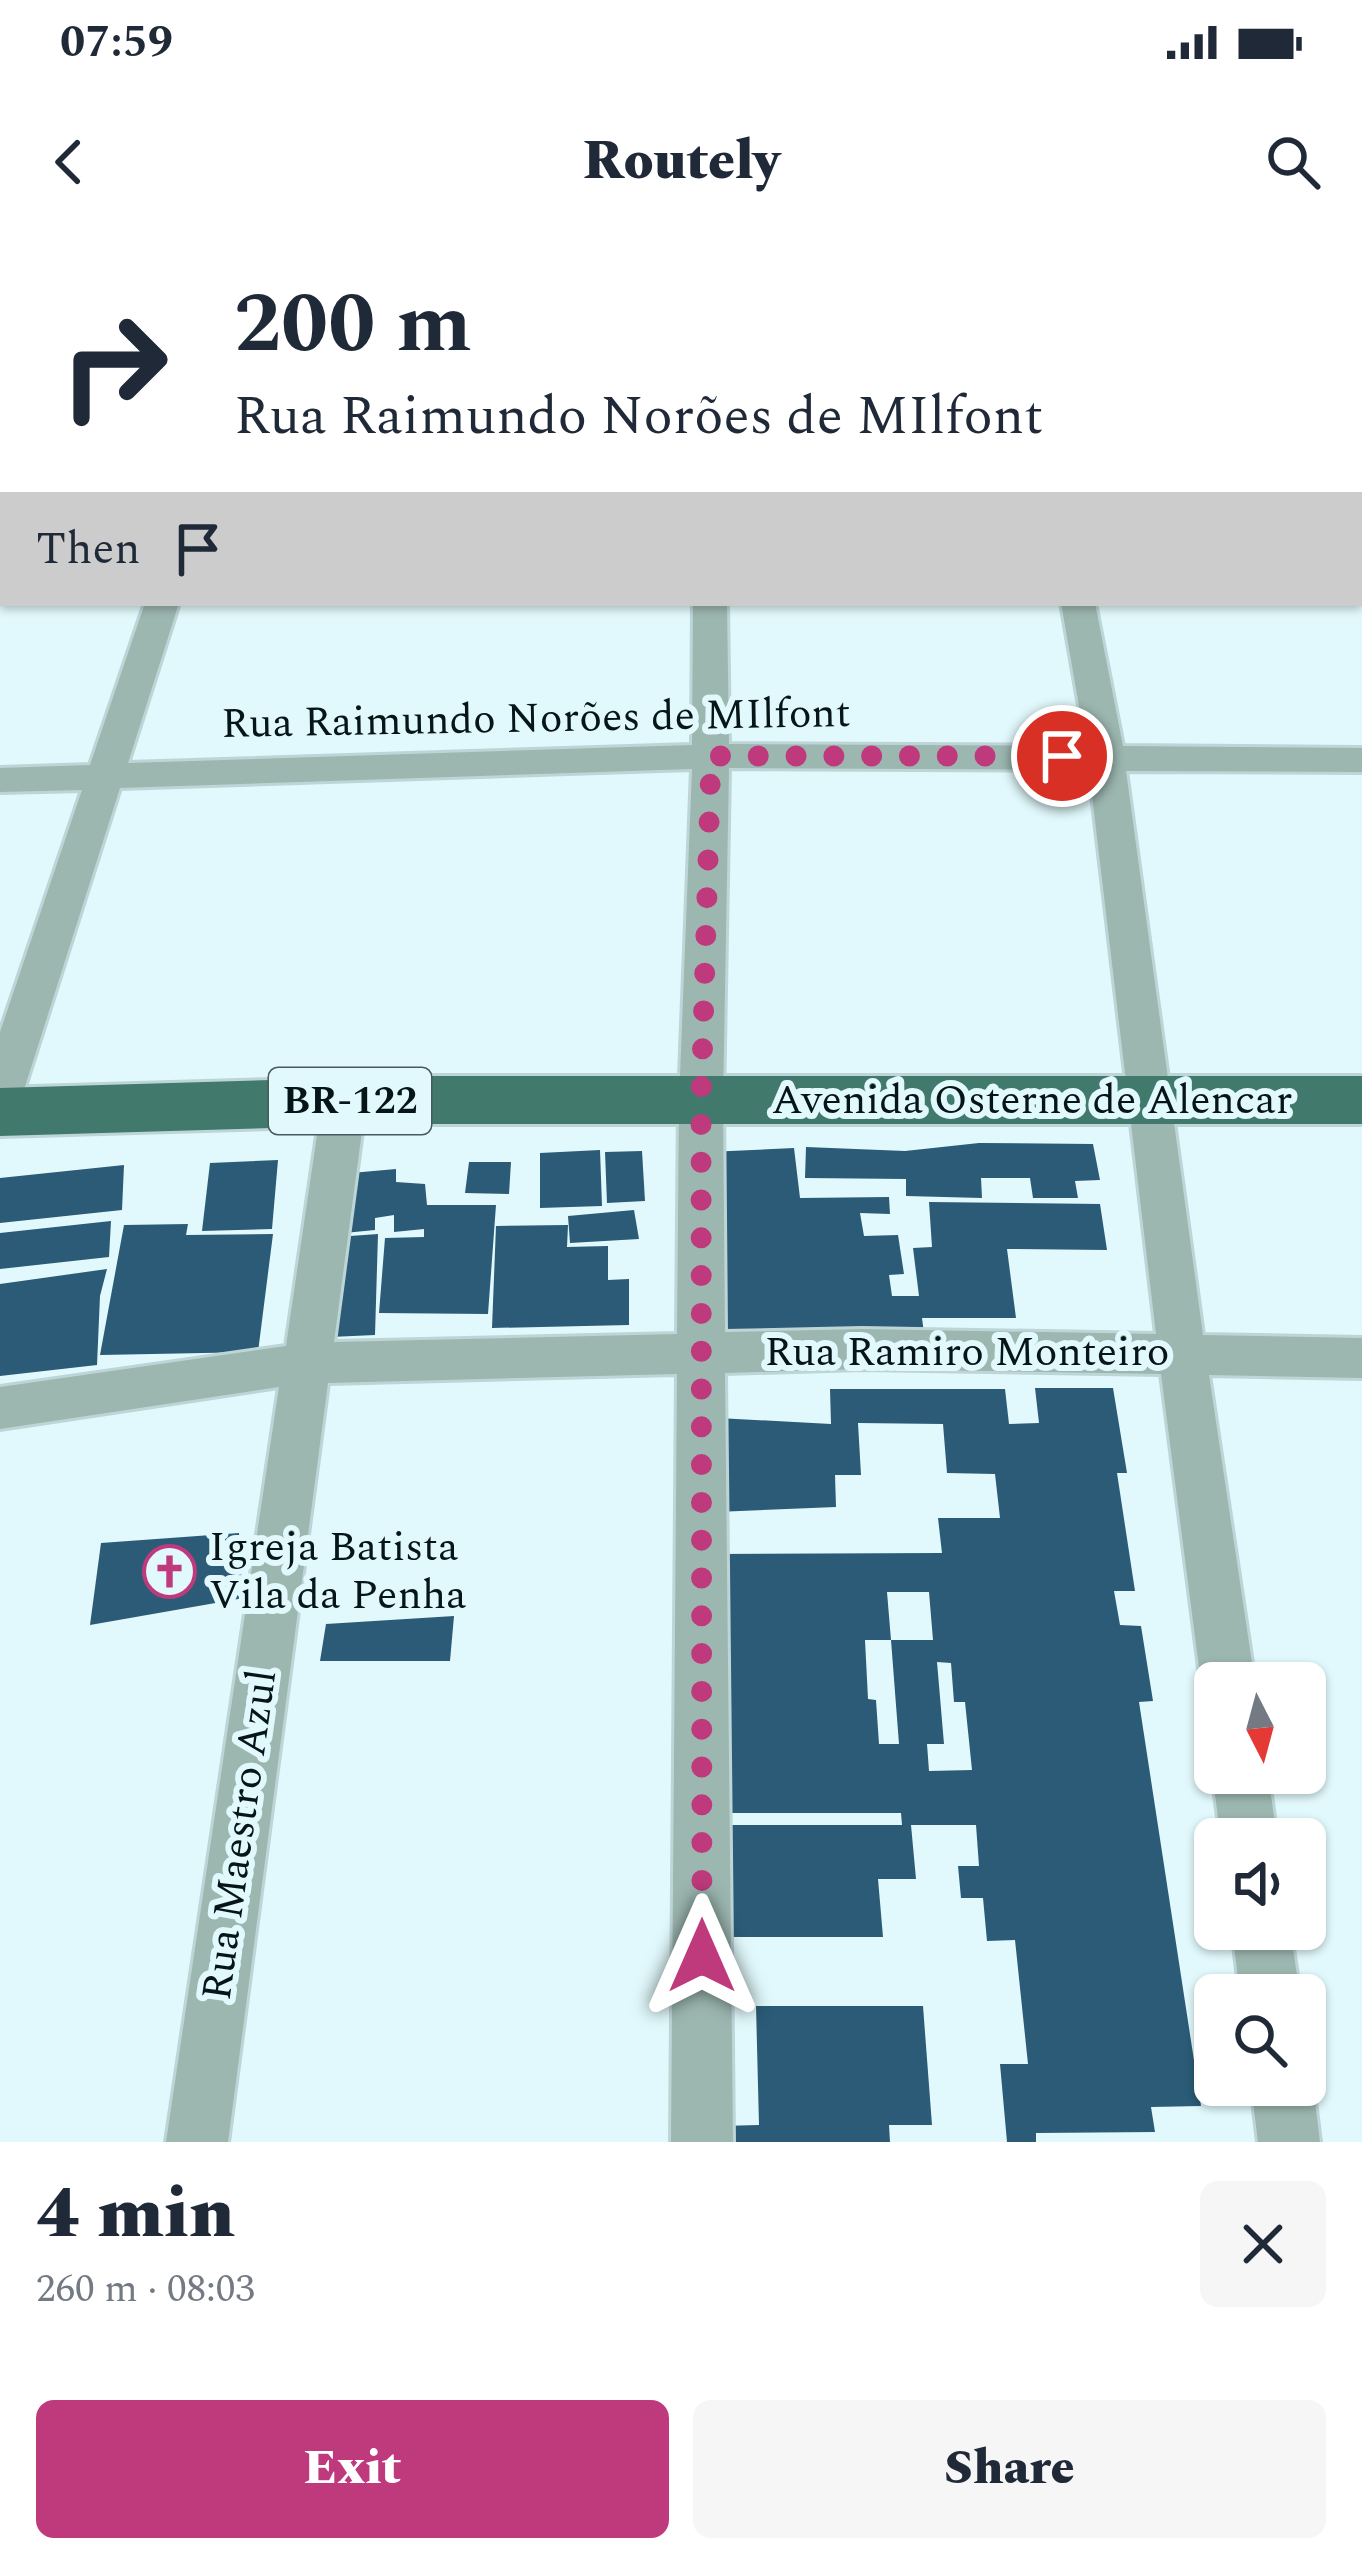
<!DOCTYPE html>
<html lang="en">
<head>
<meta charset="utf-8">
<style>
  body { margin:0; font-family:Spectral,serif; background:#f6f6f7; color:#1f2937; height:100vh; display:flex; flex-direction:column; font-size:45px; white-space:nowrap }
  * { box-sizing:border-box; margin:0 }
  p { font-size:39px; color:#747a83 }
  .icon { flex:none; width:66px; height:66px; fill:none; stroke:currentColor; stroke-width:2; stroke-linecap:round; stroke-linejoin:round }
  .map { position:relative; height:1902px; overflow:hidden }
  .details { display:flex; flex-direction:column; background:#fff; flex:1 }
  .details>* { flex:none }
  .guide { position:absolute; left:0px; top:0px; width:1362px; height:366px; box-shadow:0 3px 9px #0004; background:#fff; color:#1f2937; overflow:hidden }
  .needle { width:78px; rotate:174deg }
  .fabs { position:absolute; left:1194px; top:1422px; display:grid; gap:24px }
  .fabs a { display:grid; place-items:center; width:132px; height:132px; border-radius:18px; background:#fff; box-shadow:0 3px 9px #0004; font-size:60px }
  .pin { position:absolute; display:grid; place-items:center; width:102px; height:102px; color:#fff; margin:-51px; border:6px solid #fff; border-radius:50%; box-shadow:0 3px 12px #0007 }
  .me { position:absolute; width:132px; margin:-66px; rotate:0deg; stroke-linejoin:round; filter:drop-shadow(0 0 9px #0008) }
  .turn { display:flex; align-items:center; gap:42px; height:252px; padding:0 36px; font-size:54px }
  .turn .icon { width:156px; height:156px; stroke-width:2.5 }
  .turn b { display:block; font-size:84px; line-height:102px }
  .then { display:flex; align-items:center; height:114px; padding:0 36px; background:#0003; gap:24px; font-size:45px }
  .round { display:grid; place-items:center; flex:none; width:126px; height:126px; border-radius:18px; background:#f6f6f7 }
  .summary { display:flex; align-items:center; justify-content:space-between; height:204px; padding:0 36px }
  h1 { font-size:72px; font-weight:800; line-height:90px }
  .action { display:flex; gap:24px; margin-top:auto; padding:24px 36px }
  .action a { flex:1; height:138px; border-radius:18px; background:#bf3a7d; color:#fff; font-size:48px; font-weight:800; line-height:138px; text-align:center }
  .action a+a { background:#f6f6f7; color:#1f2937 }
  .status { display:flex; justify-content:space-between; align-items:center; height:84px; padding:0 60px; background:#fff; direction:ltr }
  .status svg { height:33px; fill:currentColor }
  header { display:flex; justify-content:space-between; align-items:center; height:156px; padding:0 36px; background:#fff; font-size:54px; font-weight:800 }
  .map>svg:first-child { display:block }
</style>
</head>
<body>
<div class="status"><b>07:59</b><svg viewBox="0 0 49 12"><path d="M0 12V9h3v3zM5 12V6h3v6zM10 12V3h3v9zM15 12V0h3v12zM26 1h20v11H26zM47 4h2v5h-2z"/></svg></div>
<header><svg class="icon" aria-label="back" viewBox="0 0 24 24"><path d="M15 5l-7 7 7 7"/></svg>Routely<svg class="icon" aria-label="search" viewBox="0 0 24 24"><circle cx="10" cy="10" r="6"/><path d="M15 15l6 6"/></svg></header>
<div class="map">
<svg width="1362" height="1902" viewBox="0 0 1362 1902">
  <rect width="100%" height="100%" fill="#e1f9fc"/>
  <!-- building -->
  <g fill="#2b5b76" fill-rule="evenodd">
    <path d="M979,903L1093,904L1100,940L1075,941L1078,958H1033L1030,938H981L982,958L906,956V939L805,938L806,907L905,911Z"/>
    <path d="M794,908L800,958L889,957L890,974L860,973L864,996L898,995L904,1034L889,1035L892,1056H919L913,1008L932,1007L929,962L1100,964L1107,1010L1007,1009L1016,1078H922L924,1093L833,1097L832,1088L725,1092L708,912Z"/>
    <path d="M600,910L602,966L540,968V913Z"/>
    <path d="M642,911L645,961L607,963L605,912Z"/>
    <path d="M278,920L272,989L202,991L210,923Z"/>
    <path d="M469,922H511L509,954L465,953Z"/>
    <path d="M124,925L122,970L0,983V938Z"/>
    <path d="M396,929V942L425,944L427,965H496L488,1074L379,1073L385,998L424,997V989L394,992V975L375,978V990L334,994V967L355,965V950L340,951V934Z"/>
    <path d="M634,970L639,999L570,1003L568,976Z"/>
    <path d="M111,981L109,1017L0,1029V993Z"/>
    <path d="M188,984L186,995L273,994L258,1112L100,1115L124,985Z"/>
    <path d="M568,985L567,1007L608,1006V1040L629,1039V1085L492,1088L496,986Z"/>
    <path d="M378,994L375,1095L331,1097L336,997Z"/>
    <path d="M107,1029L100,1056L97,1125L0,1136V1044Z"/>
    <path d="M1035,1148H1113L1127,1233H1117L1135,1351H1114L1120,1385L1141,1386L1153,1461L1139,1462L1201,1866L1151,1867L1155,1892L1036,1893V1902H1007L1000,1824H1028L1015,1700L987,1701L983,1658H961L958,1626H979L976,1585H911L916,1639H878L883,1697H715L713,1585H902L901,1573H722L717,1314L942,1313L938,1278H1000L995,1234L947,1233L943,1184L858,1183L861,1235H835L836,1267L716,1272L718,1178L831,1184L830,1149H1005L1009,1184L1039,1183ZM887,1352H929L933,1400H891L899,1504H879L876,1460L868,1459L865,1400H891ZM937,1422L951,1423L954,1462H965L972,1530L929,1531L927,1504H944Z"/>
    <path d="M239,1293L244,1358L90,1385L101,1303Z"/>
    <path d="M454,1376L450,1421H320L326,1384Z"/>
    <path d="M756,1766H923L932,1885H889L890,1902H720V1886L759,1885Z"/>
  </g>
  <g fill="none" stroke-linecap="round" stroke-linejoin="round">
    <defs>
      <g id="minor">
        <path d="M241,0H269L240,3Z"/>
        <rect x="694" y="0" width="28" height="3"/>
        <rect x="993" y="0" width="28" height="3"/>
        <path d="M1298,0H1326L1327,3H1299Z"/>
        <path d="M1359,80L1362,81V104L1359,103Z"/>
        <rect x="1359" y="126" width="3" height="18"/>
        <rect x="0" y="205" width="3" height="20"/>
        <path d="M145,363H179L128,523L692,505L693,363H727L729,504L1086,506L1061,363H1095L1123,506L1362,508V532L1126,531L1203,1095L1362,1098V1138L1209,1135L1255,1443H1215V1463L1209,1461L1201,1443L1161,1134L862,1129L725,1133L733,1902H671L677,1134L328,1143L228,1902H166L279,1147L0,1189V1147L286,1106L322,861L329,849L344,845L359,849L366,861L334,1102L677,1094L679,861L692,529L120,548L22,856L15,868L0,872V792L82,550L0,552V528L90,525ZM729,528L1089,530L1156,1094L862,1089L725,1092L723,861Z"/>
        <path d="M1215,1527V1533H1268L1277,1599H1221L1212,1533Z"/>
        <path d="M1232,1689H1290L1300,1755H1240Z"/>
        <path d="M1305,1827L1313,1845L1320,1902H1258L1251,1845H1305Z"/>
      </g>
      <path id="trunk" d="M406,836H1362V884H406L0,896V848Z"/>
    </defs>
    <!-- minor casing -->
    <use href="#minor" stroke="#bed5d7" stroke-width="6"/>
    <!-- trunk casing -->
    <use href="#trunk" stroke="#bed5d7" stroke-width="6"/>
    <!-- minor -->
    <use href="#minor" fill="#9cb7b0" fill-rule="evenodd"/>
    <!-- trunk -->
    <use href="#trunk" fill="#417a6d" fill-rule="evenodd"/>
  </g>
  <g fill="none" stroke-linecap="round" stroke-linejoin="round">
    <!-- route -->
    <path stroke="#bf3a7d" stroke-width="21" stroke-dasharray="0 37.8" d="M702,1716L701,861L711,516H1062"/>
  </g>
  <!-- icons -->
  <defs>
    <symbol id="church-ring" viewBox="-11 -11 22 22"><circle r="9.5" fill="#e1f9fc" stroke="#bf3a7d" stroke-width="1.5"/><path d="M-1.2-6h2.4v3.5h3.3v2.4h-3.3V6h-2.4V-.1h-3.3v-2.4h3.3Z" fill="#bf3a7d"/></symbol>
  </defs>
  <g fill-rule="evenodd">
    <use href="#church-ring" x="140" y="1302" width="59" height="59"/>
  </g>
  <g text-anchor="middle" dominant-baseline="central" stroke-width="12" stroke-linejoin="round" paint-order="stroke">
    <!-- shield labels -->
    <rect fill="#e1f9fc" stroke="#48595c" stroke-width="3" x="269" y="828" width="162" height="66" rx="9"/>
    <g font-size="39" font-weight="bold" fill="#061517">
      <text x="350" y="861">BR-122</text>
    </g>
    <!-- street labels -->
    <g font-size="42" fill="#061517" stroke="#e1f9fc">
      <text transform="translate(536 479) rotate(-1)">Rua Raimundo Norões de MIlfont</text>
      <text x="1032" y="860">Avenida Osterne de Alencar</text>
      <text x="967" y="1112">Rua Ramiro Monteiro</text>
      <text transform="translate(240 1595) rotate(-82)">Rua Maestro Azul</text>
    </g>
    <!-- poi labels -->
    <g font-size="42" fill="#061517" stroke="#e1f9fc" text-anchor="start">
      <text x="209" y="1307">Igreja Batista<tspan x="209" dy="48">Vila da Penha</tspan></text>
    </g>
  </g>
</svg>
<div class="fabs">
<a><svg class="needle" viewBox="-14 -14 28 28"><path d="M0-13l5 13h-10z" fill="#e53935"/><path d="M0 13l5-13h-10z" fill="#747a83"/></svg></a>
<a><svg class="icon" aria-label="sound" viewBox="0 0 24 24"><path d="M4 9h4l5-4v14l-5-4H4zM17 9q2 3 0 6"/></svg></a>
<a><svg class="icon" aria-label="search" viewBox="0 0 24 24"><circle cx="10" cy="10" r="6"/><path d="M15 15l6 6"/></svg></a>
</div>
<div class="pin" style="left:1062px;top:516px;background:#d93025"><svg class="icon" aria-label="arrive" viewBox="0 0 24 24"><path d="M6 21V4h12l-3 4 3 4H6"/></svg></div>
<svg class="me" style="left:702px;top:1716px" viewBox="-20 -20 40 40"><path d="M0-17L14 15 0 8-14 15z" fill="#bf3a7d" stroke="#fff" stroke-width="4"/></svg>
<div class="guide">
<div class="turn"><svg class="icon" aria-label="right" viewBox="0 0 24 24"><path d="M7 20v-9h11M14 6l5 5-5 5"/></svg><div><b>200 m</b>Rua Raimundo Norões de MIlfont</div></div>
<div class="then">Then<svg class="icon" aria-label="arrive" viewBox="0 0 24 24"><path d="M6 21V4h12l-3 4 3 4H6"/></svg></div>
</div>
</div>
<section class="details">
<div class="summary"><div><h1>4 min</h1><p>260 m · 08:03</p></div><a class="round"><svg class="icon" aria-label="close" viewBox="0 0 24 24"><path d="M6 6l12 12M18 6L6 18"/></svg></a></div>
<div class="action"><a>Exit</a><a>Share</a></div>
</section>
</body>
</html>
